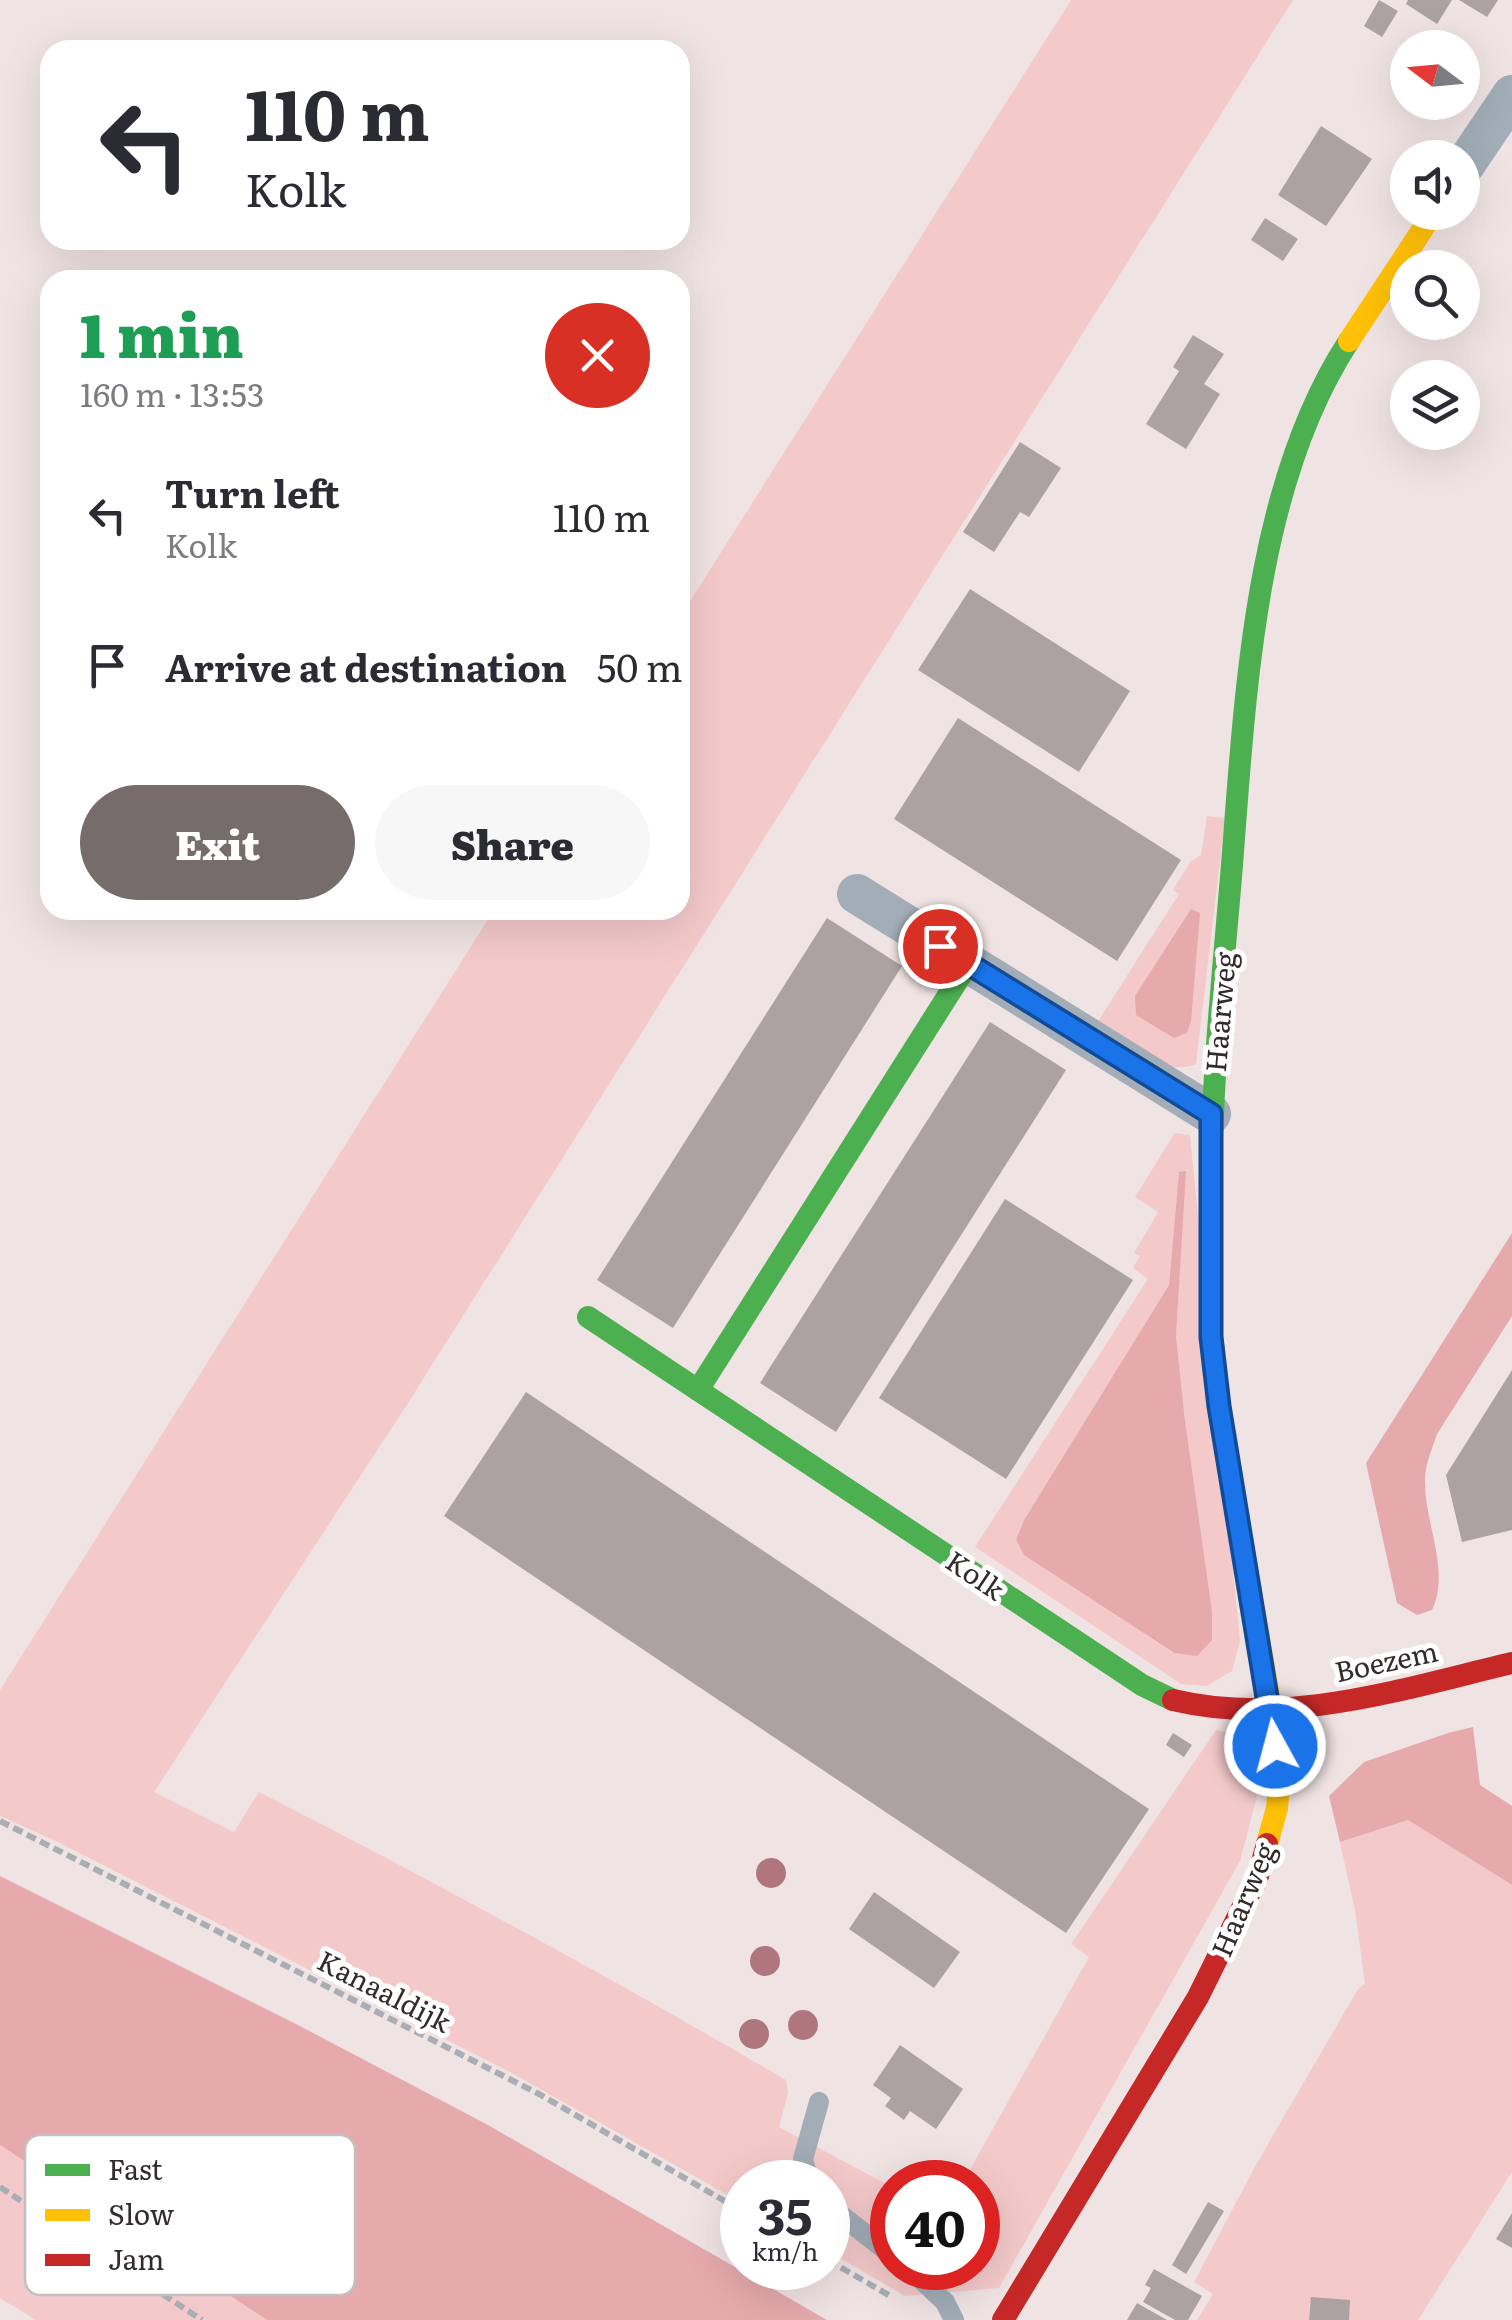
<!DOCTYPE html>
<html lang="en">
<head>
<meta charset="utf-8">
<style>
  body { margin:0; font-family:Literata,serif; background:#f7f7f7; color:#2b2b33; height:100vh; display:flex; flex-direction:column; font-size:38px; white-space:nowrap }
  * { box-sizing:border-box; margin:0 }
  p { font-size:32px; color:#7c7c81 }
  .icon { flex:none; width:55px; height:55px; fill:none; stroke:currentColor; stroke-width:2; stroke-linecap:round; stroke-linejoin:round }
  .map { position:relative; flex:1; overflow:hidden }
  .side { position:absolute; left:40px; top:270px; width:650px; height:650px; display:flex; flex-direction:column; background:#fff; border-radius:30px; box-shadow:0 10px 40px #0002 }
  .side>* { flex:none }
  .guide { position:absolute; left:40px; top:40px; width:650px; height:210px; border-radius:30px; box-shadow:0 10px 40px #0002; background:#fff; color:#2b2b33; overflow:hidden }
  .needle { width:65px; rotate:286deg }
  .buttons { position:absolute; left:1390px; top:30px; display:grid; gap:20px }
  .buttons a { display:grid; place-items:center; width:90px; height:90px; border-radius:50%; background:#fff; box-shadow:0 10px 40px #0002; font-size:50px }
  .speed { position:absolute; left:720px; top:2160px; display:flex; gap:20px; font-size:50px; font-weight:700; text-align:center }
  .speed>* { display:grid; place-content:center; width:130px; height:130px; border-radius:50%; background:#fff; box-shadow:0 10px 40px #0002; line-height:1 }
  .speed small { font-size:25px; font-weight:400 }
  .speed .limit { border:15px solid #d22; background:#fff; color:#111 }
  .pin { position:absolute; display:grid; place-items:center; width:85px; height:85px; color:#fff; margin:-42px; border:5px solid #fff; border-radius:50%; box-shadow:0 2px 10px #0007 }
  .me { position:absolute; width:110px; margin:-55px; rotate:353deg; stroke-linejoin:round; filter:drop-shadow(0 0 8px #0008) }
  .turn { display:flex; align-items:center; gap:35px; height:210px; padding:0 40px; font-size:45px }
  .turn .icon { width:130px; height:130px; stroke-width:2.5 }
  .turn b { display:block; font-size:70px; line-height:85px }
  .round { display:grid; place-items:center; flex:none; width:105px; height:105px; border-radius:52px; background:#f7f7f7 }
  .head { display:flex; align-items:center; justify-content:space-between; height:170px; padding:0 40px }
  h1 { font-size:60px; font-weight:800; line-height:75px; color:#1e9e55 }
  .primary-button { display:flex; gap:20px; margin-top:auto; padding:20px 40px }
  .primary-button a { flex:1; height:115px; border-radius:60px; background:#766c6c; color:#fff; font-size:40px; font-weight:800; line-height:115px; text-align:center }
  .primary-button a+a { background:#f7f7f7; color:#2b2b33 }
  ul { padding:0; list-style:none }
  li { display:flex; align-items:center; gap:30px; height:150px; padding:0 40px }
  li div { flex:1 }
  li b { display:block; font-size:38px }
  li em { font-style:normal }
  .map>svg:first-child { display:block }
</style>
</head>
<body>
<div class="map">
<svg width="1512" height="2320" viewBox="0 0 1512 2320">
  <rect width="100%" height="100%" fill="#f0e3e3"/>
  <!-- green -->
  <g fill="#f4c9ca" fill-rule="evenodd">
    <path d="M1071,0H1293L408,1403L154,1792L234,1832L259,1792C437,1883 613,1979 786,2080L788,2093L779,2127L892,2187V2268H978V2182H963L1089,1957L1071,1944L1216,1730L1253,1738L1258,1792L1240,1861L999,2288L905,2296L828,2251V2182H742V2203L512,2073L54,1840L0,1816V1690L494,910H680V617Z"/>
    <path d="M1207,816L1225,818L1196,1064C1161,1078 1126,1042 1097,1023L1179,894L1173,890L1190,862L1201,855Z"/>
    <path d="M1175,1133L1190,1135L1240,1641L1232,1671L1207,1686L1181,1684L975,1547L1148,1279L1133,1268L1140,1256L1134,1253L1158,1212L1135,1197ZM1185,1172L1176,1336L1185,1421L1173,1653L1025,1555L1016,1540L1024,1520L1169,1285L1179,1173Z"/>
    <path d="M1408,1820L1512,1885V2172L1418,2320H1197L1213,2294L1194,2282L1257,2163L1358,1989L1365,1984L1355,1910L1340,1842Z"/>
    <path d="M0,2145L267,2320H36L0,2298Z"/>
  </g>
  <!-- water -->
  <g fill="#e6aaad">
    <path d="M1191,909L1200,913L1191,1021L1187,1033L1174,1038L1136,1015L1135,996Z"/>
    <path d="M1186,1171L1176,1336L1185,1421L1212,1612V1640L1197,1656L1174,1653L1024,1555L1016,1540L1024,1520L1169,1285L1179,1172Z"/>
    <path d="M1512,1233V1316L1437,1434C1432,1449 1425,1465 1425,1480C1424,1523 1451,1570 1432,1610L1417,1615L1397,1603L1366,1463Z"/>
    <path d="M1473,1727L1480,1785L1512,1806V1885L1408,1820L1340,1842L1329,1796L1364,1762L1448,1733Z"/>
    <path d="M0,1876L296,2024L488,2125L827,2320H267L0,2145Z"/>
  </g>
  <!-- building -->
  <g fill="#aca2a2">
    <path d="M1379,0L1398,11L1382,37L1364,26Z"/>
    <path d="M1408,0H1452L1437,24L1406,4Z"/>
    <path d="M1459,0H1498L1487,17Z"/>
    <path d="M1321,126L1372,159L1326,226L1278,195Z"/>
    <path d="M1265,218L1298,239L1283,261L1251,240Z"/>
    <path d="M1193,335L1224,354L1204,384L1220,394L1186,449L1146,424L1179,371L1173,367Z"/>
    <path d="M1020,442L1061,468L1029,517L1020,512L994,552L963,532Z"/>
    <path d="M970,589L1130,691L1079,772L918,670Z"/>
    <path d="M958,718L1181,860L1117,961L894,819Z"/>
    <path d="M827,918L902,966L673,1328L597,1280Z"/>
    <path d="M990,1022L1066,1070L836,1432L760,1383Z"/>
    <path d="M1005,1199L1133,1280L1006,1479L879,1398Z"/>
    <path d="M1512,1370V1530L1462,1542L1446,1475Z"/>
    <path d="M526,1392L1149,1809L1066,1933L444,1516Z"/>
    <path d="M1173,1733L1192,1745L1184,1757L1166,1745Z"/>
    <path d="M874,1892L960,1952L934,1988L849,1929Z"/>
    <path d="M900,2045L963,2089L936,2129L910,2111L904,2120L885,2106L891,2098L873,2085Z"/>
    <path d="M1208,2202L1224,2211L1186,2274L1172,2265Z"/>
    <path d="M1512,2213V2248L1496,2239Z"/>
    <path d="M1154,2269L1202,2296L1188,2320H1175L1143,2302L1151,2288L1145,2285Z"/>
    <path d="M1311,2297L1350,2300L1349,2320H1309Z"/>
    <path d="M1137,2303L1167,2320H1127Z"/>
  </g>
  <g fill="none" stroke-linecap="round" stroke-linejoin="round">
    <!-- path -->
    <g stroke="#a9adb4" stroke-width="6" stroke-dasharray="10 5" stroke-linecap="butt">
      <path d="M0,1821L539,2094L742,2211"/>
      <path d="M0,2187L202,2320"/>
      <path d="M828,2260L892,2297"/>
    </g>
    <!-- lane -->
    <g stroke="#a2adb8" stroke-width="20">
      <path d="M809,2182L803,2159L819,2102"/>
      <path d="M828,2205L892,2255"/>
      <path d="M909,2268L945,2302L954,2320"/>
    </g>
    <!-- street -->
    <g stroke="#a2adb8" stroke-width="40">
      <path d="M1462,169L1512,95"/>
      <path d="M857,894L1211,1114"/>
    </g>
    <!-- fast -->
    <g stroke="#4caf50" stroke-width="22">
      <path d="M1211,1196C1211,1089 1222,983 1231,877C1245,705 1252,489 1349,341"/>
      <path d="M588,1317L1142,1685L1173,1700"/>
      <path d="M698,1390L968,964"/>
    </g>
    <!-- slow -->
    <g stroke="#ffc107" stroke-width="22">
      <path d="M1349,341L1434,212"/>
      <path d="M1211,1196V1337L1219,1407L1271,1708L1279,1783L1277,1808L1267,1844"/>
    </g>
    <!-- jam -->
    <g stroke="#c62828" stroke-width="22">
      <path d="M1173,1700C1286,1727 1402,1689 1512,1663"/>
      <path d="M1003,2320L1198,1997L1258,1876L1267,1844"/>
    </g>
  </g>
  <!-- trees -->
  <g fill="#af767e">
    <circle cx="771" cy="1873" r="15"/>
    <circle cx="765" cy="1961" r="15"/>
    <circle cx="803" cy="2025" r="15"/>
    <circle cx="754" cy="2034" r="15"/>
  </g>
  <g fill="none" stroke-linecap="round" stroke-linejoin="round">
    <defs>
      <path id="route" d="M940,946L1211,1114V1337L1219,1406L1275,1746"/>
    </defs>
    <!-- route casing -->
    <use href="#route" stroke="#114b97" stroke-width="25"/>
    <!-- route -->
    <use href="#route" stroke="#1a73e8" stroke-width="18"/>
  </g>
  <g text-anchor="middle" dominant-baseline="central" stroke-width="10" stroke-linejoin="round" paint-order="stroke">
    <!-- street labels -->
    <g font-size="28" fill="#342c2c" stroke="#fff">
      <text transform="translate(1219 1012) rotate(-85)">Haarweg</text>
      <text transform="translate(976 1574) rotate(34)">Kolk</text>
      <text transform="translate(1386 1660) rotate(-12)">Boezem</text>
      <text transform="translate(1242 1899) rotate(-67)">Haarweg</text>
      <text transform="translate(385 1990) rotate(27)">Kanaaldijk</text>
    </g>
  </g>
  <!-- legend -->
  <rect x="25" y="2135" width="330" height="160" rx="15" fill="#fff" stroke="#c2c0c0" stroke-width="2.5"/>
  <rect x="45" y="2164" width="45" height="12" fill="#4caf50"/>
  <rect x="45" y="2209" width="45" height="12" fill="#ffc107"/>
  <rect x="45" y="2254" width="45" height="12" fill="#c62828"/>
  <g font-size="28" fill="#342c2c">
    <text x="108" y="2180">Fast</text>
    <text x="108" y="2225">Slow</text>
    <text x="108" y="2270">Jam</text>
  </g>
</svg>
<div class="buttons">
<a><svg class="needle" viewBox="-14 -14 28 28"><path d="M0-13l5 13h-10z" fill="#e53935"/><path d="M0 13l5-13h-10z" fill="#7c7c81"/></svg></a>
<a><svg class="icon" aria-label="sound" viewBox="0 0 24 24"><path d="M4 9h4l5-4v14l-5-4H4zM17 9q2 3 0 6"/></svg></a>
<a><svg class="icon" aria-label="search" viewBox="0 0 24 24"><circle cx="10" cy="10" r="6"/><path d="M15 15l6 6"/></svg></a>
<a><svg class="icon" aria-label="layers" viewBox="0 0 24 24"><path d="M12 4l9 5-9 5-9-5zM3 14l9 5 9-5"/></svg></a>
</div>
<div class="speed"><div>35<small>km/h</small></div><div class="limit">40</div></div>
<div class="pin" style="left:940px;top:946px;background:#d93025"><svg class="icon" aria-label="arrive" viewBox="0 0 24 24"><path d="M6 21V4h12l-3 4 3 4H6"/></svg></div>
<svg class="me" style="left:1275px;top:1746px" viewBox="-20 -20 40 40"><circle r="17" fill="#1a73e8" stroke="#fff" stroke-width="3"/><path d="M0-11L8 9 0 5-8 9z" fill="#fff"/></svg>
<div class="guide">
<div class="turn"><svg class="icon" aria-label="left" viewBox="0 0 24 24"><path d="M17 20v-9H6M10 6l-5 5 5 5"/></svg><div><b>110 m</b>Kolk</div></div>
</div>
<section class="side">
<div class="head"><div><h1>1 min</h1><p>160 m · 13:53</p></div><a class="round" style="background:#d93025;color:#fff"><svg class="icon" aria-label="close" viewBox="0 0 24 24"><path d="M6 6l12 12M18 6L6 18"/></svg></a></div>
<ul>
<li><svg class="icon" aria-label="left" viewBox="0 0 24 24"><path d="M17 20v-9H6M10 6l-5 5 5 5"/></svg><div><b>Turn left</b><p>Kolk</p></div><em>110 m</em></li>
<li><svg class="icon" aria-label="arrive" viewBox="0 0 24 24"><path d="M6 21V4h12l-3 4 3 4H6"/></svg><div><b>Arrive at destination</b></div><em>50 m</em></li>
</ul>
<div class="primary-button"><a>Exit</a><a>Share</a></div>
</section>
</div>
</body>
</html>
